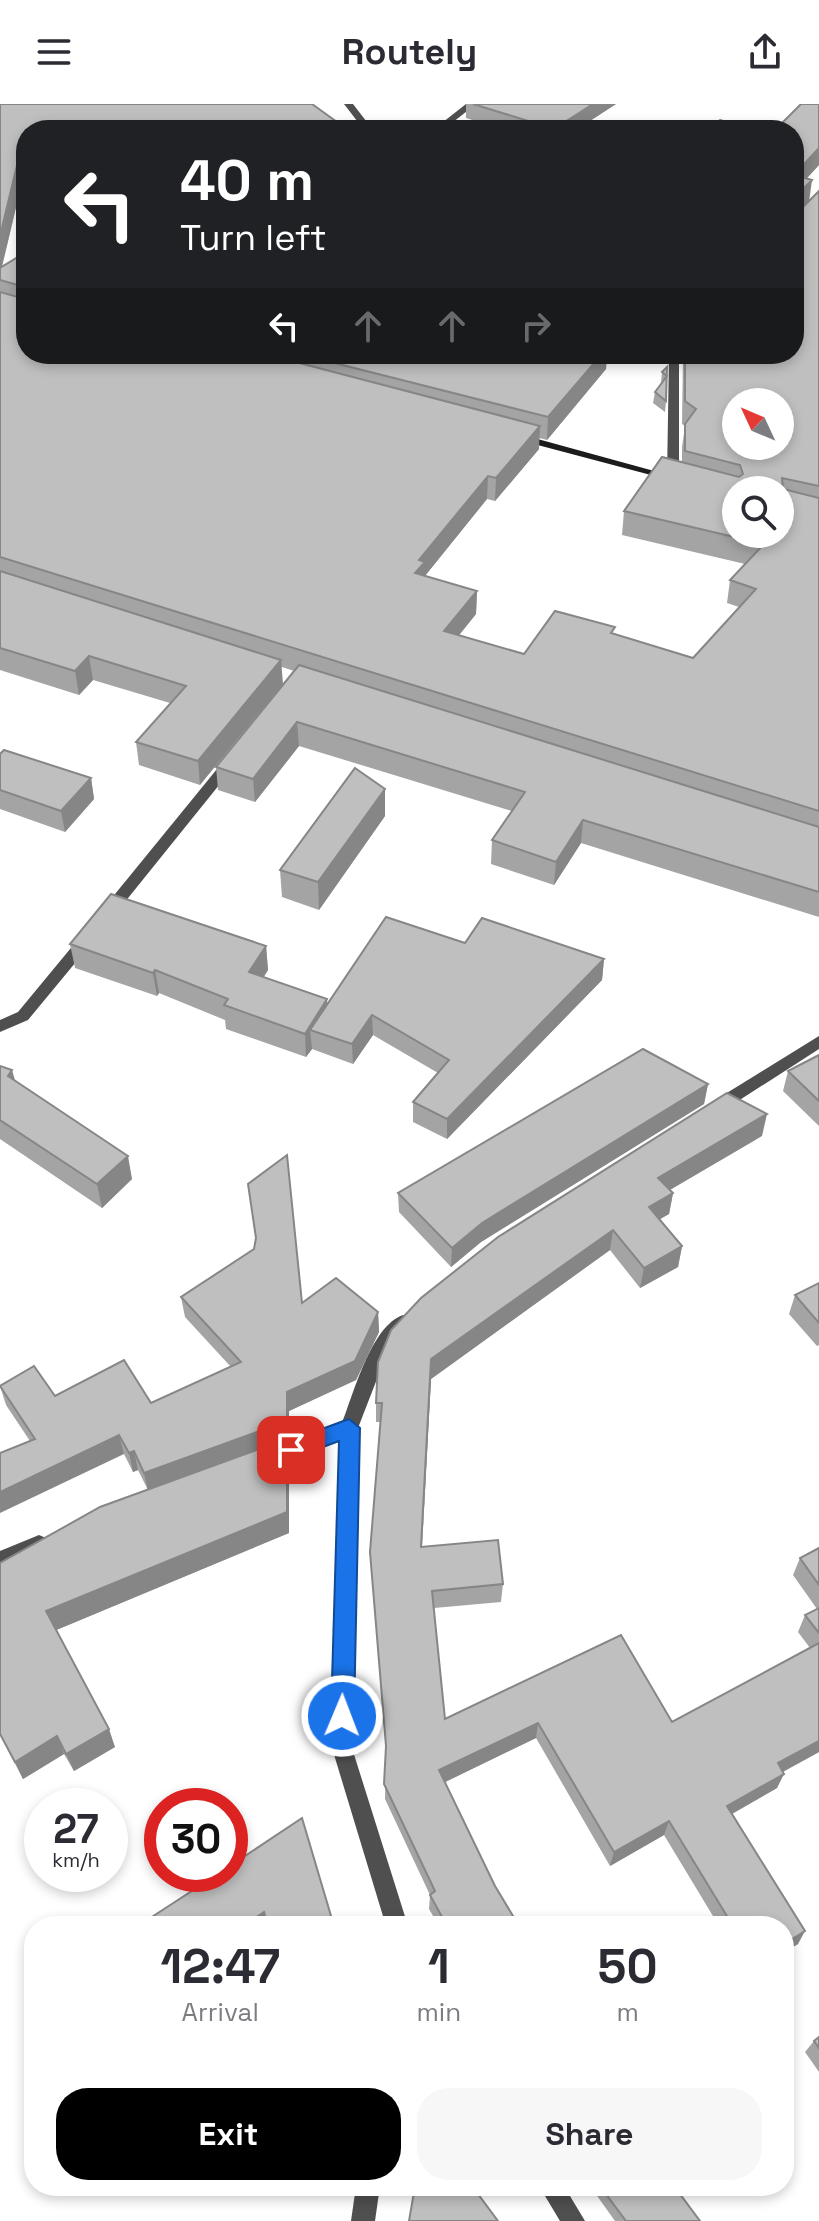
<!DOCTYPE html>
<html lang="en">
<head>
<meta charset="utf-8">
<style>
  body { margin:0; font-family:"Space Grotesk",sans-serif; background:#f7f7f7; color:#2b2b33; height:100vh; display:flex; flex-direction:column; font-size:30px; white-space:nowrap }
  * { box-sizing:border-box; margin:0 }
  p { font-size:26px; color:#7c7c81 }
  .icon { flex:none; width:44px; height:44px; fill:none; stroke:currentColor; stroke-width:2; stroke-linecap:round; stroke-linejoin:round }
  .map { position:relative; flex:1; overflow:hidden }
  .sheet { position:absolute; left:24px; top:1812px; width:770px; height:280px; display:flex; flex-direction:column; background:#fff; border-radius:32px; box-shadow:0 4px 12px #0003 }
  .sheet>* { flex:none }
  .banner { position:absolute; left:16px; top:16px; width:788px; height:244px; border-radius:32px; box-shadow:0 4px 12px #0003; background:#202124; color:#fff; overflow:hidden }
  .needle { width:52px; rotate:314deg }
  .controls { position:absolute; left:722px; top:284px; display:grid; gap:16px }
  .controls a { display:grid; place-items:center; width:72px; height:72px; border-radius:50%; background:#fff; box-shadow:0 4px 12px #0003; font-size:40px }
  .speed { position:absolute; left:24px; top:1684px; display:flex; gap:16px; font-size:40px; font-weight:700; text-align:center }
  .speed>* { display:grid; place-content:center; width:104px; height:104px; border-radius:50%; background:#fff; box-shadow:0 4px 12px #0003; line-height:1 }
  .speed small { font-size:20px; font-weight:400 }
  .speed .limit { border:12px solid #d22; background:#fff; color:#111 }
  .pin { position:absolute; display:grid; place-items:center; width:68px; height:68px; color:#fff; margin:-34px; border-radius:16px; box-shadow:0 4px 12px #0006 }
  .me { position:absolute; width:88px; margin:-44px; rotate:1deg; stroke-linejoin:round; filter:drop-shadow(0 0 6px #0008) }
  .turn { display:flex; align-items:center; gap:28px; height:168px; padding:0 32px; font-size:36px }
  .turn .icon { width:104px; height:104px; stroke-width:2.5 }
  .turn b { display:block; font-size:56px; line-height:68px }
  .lanes { display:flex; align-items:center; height:76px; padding:0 32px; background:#0003; justify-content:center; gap:40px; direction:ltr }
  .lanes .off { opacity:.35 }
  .eta { display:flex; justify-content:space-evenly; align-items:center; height:136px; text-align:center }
  .eta b { font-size:48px; font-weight:600; line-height:56px }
  .cta { display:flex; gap:16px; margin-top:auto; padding:16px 32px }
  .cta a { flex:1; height:92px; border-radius:32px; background:#000; color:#fff; font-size:32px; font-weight:600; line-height:92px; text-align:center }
  .cta a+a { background:#f7f7f7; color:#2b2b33 }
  header { display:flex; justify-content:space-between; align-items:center; height:104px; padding:0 32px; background:#fff; font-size:36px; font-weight:600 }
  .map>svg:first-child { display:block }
</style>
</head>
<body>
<header><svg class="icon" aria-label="menu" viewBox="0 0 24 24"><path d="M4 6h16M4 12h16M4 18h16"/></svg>Routely<svg class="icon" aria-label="share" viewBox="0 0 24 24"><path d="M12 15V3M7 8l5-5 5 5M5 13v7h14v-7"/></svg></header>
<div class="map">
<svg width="819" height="2117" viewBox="0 0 819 2117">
  <rect width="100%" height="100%" fill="#fff"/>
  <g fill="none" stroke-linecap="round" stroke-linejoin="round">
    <!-- minor -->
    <g fill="#4f4f4f" fill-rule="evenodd">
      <path d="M344,0H353L373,26H364Z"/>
      <path d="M466,0H476L443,26H433Z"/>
      <path d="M669,250H679V374L673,377L667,374Z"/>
      <path d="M231,653L236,654V660L112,814H102L100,810L102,806L226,654Z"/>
      <path d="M85,832L90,833L92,837L90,841L28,916L0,928V916L18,908L80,833Z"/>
      <path d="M819,932V945L721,1008H709L707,1004L709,1000Z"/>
      <path d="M403,1211L409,1213L412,1218L389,1244L358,1324L352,1644L408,1822H386L332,1644L340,1335L271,1361L265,1359L262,1353L265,1347L342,1319C354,1289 371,1222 403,1211Z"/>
      <path d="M39,1431L46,1434L48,1440L46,1446L0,1465V1447Z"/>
      <path d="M356,2082H380L375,2117H351Z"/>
      <path d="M539,2082H564L585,2117H560Z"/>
    </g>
    <!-- secondary -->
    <path fill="#1c1c1c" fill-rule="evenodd" d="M515,331H523L676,373L666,375L515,335Z"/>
  </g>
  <!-- wall -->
  <g fill="#a4a4a4">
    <path d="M0,0L26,26V74H23L2,163L26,148V250H607L606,265L547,336L539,334V345L495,397L487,395L425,472L477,487L476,510L459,531L524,550L614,530L693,554L739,503L727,499L730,476L745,460L622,431L624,407L682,358V343L685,322L682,320L683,250H794V26L819,0V61L806,75L809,97L819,87V813L581,739L554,781L491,760L492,736L512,707L299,642L255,698L218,686L216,663L294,567L282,563L200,681L139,661L136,638L170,599L93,576L79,591L0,566Z"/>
    <path d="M466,0H616L576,26H504L466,14Z"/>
    <path d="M667,263L666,297L665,308L653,299L655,288L661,279L662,268Z"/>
    <path d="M0,650L91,674L94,695L65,728L0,705Z"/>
    <path d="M385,712L319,806L282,793L280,766Z"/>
    <path d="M465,839L604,855L602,876L447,1035L413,1018V998L438,969L373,931L353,960L312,945L306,953L226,925L225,916L159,889L157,892L75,864L70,840L266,842L268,866L264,873L328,900Z"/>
    <path d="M819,951V1022L783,987L788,967Z"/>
    <path d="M0,962L15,976L132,1075L102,1104L0,1035Z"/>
    <path d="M708,980L704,1000L481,1138L451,1163L399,1108L398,1089Z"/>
    <path d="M762,1032L670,1086L673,1089L669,1110L659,1115L682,1142L678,1163L640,1184L610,1146L431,1275L422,1443L503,1480L501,1498L434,1504L445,1615L672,1618L810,1544L798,1528L805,1511L817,1505L793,1471L800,1454L819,1444V1648L783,1668L777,1684L732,1710L798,1840L784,1848V1822H719L664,1731L610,1762L536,1634L445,1678L495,1782L519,1822H439L429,1805L430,1791L385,1695L386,1648L370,1448L381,1318H376V1299L391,1226Z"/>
    <path d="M819,1179V1241L817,1242L789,1210L795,1191Z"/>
    <path d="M181,1193L302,1199L378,1208L379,1228L356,1276L289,1307V1335L287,1336L289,1357V1429L56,1526L115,1643L74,1667L64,1650L23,1675L0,1631V1459L148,1386L138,1366L133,1368L124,1350L30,1337L6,1301L0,1282L55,1292L151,1299L231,1263L185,1213Z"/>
    <path d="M819,1933V1968L805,1948L814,1937Z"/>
    <path d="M590,2082H674L700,2117H615Z"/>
  </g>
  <!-- shaded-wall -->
  <g fill="#868686">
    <path d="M593,0H616L576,26H554Z"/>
    <path d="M819,44V61L794,88V71Z"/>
    <path d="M19,53L23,74L0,170V132Z"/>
    <path d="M812,76L809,98L794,113L795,93Z"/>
    <path d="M602,250H607L606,265L547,336L548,313Z"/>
    <path d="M540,322L539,345L495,397L496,374Z"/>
    <path d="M488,372L487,395L424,473L415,469L419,456Z"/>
    <path d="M477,487L476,510L444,550V527Z"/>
    <path d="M89,552L93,576L79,591L75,567Z"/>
    <path d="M281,556L283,580L200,681L198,657Z"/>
    <path d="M297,618L299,642L255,698L253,675Z"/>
    <path d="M91,674L94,695L65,728L61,707Z"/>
    <path d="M385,685V712L319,806L318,778Z"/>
    <path d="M583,716L581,739L554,781L556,758Z"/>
    <path d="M266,842L268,866L251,891L249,868Z"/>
    <path d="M604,855L602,876L447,1035V1015Z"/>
    <path d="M155,866L159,889L157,892L153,869Z"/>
    <path d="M327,895L329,918L310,926L312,945L306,953L305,930Z"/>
    <path d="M372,911L373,931L353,960L352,940Z"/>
    <path d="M12,966L19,990L8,972Z"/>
    <path d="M708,980L704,1000L481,1138L451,1163L452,1144L482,1119Z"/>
    <path d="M767,1010L762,1032L654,1095L658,1074Z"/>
    <path d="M128,1052L132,1075L102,1104L97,1080Z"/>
    <path d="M673,1089L669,1110L645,1124L649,1103Z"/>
    <path d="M613,1126L610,1146L431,1275L421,1460L431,1255Z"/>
    <path d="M682,1142L678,1163L640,1184L644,1164Z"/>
    <path d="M378,1208L379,1228L356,1276L289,1307V1335L287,1336L289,1357V1429L54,1527L46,1507L148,1387L144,1369L287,1288Z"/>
    <path d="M119,1331L124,1350L0,1409V1388Z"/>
    <path d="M134,1347L138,1366L133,1368L129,1349Z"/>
    <path d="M538,1619L536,1634L439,1681V1666Z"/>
    <path d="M109,1625L115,1643L74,1667L66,1650Z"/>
    <path d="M57,1632L64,1650L23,1675L15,1658Z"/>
    <path d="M819,1637V1648L771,1674L778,1659Z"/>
    <path d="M784,1670L777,1684L721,1716L727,1702Z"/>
    <path d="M669,1717L664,1731L610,1762L614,1748Z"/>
    <path d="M264,1808L267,1822H243Z"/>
    <path d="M805,1827L798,1840L784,1848V1840Z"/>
  </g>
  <!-- building -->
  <g fill="#bfbfbf" stroke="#868686" stroke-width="2" fill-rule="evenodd">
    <path d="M0,0H312L348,26H26V53H19L0,132Z"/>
    <path d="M473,0H593L554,25Z"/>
    <path d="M801,0H819V44L794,71V26H775Z"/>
    <path d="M720,16L754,26H705Z"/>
    <path d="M794,71L812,76L795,93V106H800L819,87V382L782,374L783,385L819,394V707L0,453V188L21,194L25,191V183L0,176V164L26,148V250H265L540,322L496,374L488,372L419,456L425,458L415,469L477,487L444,527L524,550L555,507L615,523L611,529L693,554L756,485L730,476L764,440L624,407L662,353L739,373L743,370L740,361L685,347V320L696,305L685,297V250H794ZM736,298H780V342H736ZM736,386H780V430H736Z"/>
    <path d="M299,250H602L548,313Z"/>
    <path d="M667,263L666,297L655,288L667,272L662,268Z"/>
    <path d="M0,467L281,556L198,657L136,638L186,582L89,552L75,567L0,544Z"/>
    <path d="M299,561L819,723V788L583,716L556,758L492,736L525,688L297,618L253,675L216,663Z"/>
    <path d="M4,646L91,674L61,707L0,686V650Z"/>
    <path d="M355,664L385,685L318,778L280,766Z"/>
    <path d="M111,790L266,842L249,868L327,895L305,930L224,901L228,895L155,866L153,869L70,840Z"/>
    <path d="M386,813L465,839L482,814L604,855L447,1015L413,998L449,956L372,911L352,940L310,926Z"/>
    <path d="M643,945L708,980L482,1119L452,1144L398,1089Z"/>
    <path d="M819,951V997L788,967Z"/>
    <path d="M0,962L12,966L8,972L128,1052L97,1080L0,1016Z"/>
    <path d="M727,989L767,1010L658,1074L673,1089L649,1103L682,1142L644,1164L613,1126L431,1255L421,1443L498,1436L503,1480L432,1487L445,1615L621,1531L672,1618L819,1539V1637L778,1659L784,1670L727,1702L805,1827L784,1840V1822H733L669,1717L614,1748L538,1619L439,1666L495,1782L519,1822H447L430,1791L435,1787L384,1680L386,1642L370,1448L382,1299H376L378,1258L391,1226L421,1194L498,1133Z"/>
    <path d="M287,1051L302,1199L336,1174L378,1208L355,1257L287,1288V1317L144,1369L134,1347L129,1349L119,1331L0,1388V1349L35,1335L0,1282L34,1262L55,1292L124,1256L151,1299L241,1258L181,1193L254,1145L256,1134L248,1080Z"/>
    <path d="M819,1179V1219L795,1191Z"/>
    <path d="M287,1335V1408L46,1507L109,1625L66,1650L57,1632L15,1658L0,1630V1459L100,1403Z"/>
    <path d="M819,1444V1481L800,1454Z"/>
    <path d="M819,1504V1529L805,1511Z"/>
    <path d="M302,1714L334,1822H268L264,1808L243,1822H138L218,1770H230V1762Z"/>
    <path d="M819,1933V1944L814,1937Z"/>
    <path d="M415,2082H472L498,2117H409Z"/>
    <path d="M600,2082H674L700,2117H626Z"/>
  </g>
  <!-- route -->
  <path fill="#1a73e8" stroke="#114b97" stroke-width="2" d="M349,1315L360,1324L354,1612L350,1620L342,1623L334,1620L331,1612L339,1337L291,1355L284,1352L281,1346L284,1339Z"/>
</svg>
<div class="controls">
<a><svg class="needle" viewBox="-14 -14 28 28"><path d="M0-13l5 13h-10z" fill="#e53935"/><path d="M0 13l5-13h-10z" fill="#7c7c81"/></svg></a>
<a><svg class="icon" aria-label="search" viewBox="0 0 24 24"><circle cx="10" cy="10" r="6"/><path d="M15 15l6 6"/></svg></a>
</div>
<div class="speed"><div>27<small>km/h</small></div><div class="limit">30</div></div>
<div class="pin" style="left:291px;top:1346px;background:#d93025"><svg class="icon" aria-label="arrive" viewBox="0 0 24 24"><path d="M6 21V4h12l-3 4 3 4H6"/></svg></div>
<svg class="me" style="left:342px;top:1612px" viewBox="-20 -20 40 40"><circle r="17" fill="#1a73e8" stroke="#fff" stroke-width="3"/><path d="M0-11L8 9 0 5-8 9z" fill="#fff"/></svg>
<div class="banner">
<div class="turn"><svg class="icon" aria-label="left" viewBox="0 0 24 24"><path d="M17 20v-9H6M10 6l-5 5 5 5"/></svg><div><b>40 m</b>Turn left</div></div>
<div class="lanes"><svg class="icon" aria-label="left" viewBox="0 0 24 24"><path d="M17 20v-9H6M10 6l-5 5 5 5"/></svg><svg class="icon off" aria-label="ahead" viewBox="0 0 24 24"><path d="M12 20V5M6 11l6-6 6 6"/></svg><svg class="icon off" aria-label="ahead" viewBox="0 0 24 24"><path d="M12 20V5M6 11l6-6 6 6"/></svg><svg class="icon off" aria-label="right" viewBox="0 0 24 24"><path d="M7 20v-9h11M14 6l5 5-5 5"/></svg></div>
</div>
<section class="sheet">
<div class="eta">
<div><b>12:47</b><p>Arrival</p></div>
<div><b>1</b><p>min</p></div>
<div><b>50</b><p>m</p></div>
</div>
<div class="cta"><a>Exit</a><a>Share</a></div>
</section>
</div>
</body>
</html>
